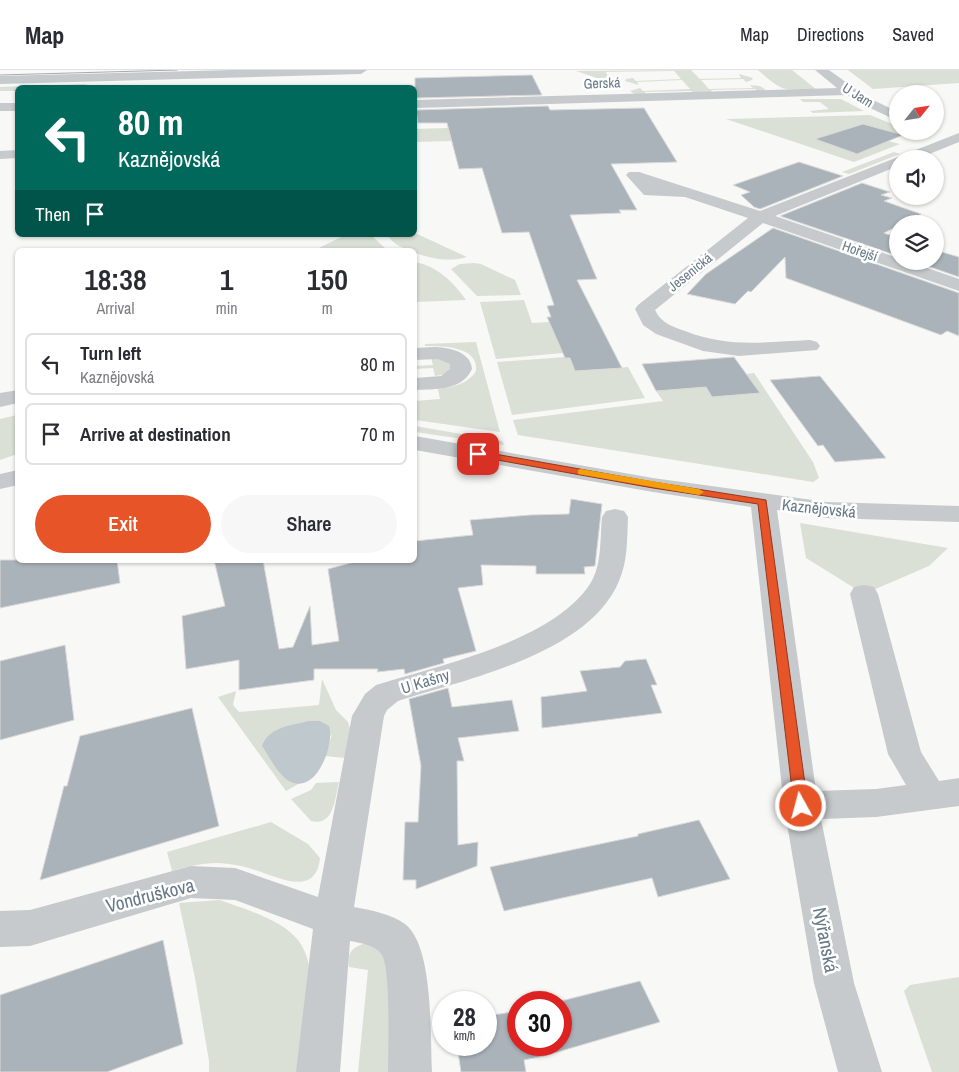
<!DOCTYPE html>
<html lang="en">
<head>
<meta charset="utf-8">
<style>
  body { margin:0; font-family:"Archivo Narrow",sans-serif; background:#f7f7f7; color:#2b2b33; height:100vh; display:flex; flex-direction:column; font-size:19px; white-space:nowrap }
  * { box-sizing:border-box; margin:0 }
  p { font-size:16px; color:#7c7c81 }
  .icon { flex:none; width:28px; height:28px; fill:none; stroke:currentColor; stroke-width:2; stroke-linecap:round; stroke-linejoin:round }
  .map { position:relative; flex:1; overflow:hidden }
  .sheet { position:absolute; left:15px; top:178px; width:402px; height:315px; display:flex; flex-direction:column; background:#fff; border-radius:8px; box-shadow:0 1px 4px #0004 }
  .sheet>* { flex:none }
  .guide { position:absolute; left:15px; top:15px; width:402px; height:152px; border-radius:8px; box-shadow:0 1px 4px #0004; background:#00695c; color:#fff; overflow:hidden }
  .needle { width:32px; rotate:60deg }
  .controls { position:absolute; left:889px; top:15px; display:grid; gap:10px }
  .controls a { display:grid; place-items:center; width:55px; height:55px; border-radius:50%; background:#fff; box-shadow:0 1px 4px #0004; font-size:25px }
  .speed { position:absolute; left:432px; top:921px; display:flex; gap:10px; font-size:25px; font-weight:700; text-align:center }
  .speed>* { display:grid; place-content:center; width:65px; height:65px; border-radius:50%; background:#fff; box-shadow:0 1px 4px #0004; line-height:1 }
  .speed small { font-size:12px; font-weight:400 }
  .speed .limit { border:8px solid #d22; background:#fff; color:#111 }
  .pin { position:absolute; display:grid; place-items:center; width:42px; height:42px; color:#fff; margin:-21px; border-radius:10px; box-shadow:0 2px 8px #0006 }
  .me { position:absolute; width:55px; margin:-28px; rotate:353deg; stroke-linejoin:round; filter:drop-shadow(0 0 4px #0008) }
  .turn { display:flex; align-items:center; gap:18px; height:105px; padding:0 20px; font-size:22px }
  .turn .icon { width:65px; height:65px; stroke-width:2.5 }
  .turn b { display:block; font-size:35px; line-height:42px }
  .then { display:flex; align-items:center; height:48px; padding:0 20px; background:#0003; gap:10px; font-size:19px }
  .eta { display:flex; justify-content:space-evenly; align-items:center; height:85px; text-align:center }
  .eta b { font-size:30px; font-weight:600; line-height:35px }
  .primary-button { display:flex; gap:10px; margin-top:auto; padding:10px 20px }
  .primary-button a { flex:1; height:58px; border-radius:30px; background:#e65428; color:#fff; font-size:20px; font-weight:600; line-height:58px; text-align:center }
  .primary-button a+a { background:#f7f7f7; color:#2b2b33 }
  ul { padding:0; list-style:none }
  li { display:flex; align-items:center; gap:15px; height:62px; margin:0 10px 8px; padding:0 10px; border:2px solid #e1e1e2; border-radius:8px }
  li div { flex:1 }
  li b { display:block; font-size:19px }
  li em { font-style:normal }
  header { display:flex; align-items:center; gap:30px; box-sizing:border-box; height:70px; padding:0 25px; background:#fff; border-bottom:1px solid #e1e1e2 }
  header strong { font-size:24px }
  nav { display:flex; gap:28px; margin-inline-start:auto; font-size:18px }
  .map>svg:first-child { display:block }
</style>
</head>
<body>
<header>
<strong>Map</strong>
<nav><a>Map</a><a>Directions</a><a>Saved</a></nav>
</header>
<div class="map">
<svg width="959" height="1002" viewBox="0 0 959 1002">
  <rect width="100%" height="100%" fill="#f8f8f6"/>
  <!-- green -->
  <g fill="#dae0d6">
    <path d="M691,0L700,9L741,8L739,4L753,8L752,10L746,12L743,9L701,10L709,19L753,18L750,15L760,16L766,20L758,22L755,19L711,20L713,24H695L691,21L645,22L646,26L636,25L630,21L640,18L643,21L690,19L682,10L637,12L639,15L625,11L626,9L633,8L636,11L681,9L674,1L606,2L609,9L603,10L576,1Z"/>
    <path d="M758,0H792L817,20C783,20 784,23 758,0Z"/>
    <path d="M848,0H959V13L873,19Z"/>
    <path d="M84,14L92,16L18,18L17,21H0V17Z"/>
    <path d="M800,29H841L864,41L813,43L810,41L829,39L820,32H803Z"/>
    <path d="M870,45L897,56L898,61H909L922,67L915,69L902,65L867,66L900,74L854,92L726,49Z"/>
    <path d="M513,56L519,69L415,72V59Z"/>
    <path d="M894,82L900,84L849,104L842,102Z"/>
    <path d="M415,163L467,187C449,192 432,189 415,183V180C403,180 394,174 387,165H415Z"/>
    <path d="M345,165H371L387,180H315Z"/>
    <path d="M415,192C437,196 453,212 466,230L415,232Z"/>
    <path d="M474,193L481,194L515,210L521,225L477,226L451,199L460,194Z"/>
    <path d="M524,230L532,253L550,252L563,283L496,289L480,232Z"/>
    <path d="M476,272L500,362L415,350V331L440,329L438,319C453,317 468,314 476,301C479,276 442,276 425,276V274Z"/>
    <path d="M431,287L441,288L452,295C451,303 443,305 435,306L433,298L415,299V296L433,295Z"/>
    <path d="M565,287L570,288L576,301L628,297L645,328L512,345L497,292Z"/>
    <path d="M754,303L813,392L819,408L813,412L518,365L513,350L663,331L656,321L706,317L712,327L734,325L753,313L746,304Z"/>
    <path d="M17,345V384L0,390V349Z"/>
    <path d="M415,356L502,371L504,375L415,362Z"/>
    <path d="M800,453L948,478L929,496L864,524L806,488Z"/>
    <path d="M322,609L336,640L348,652L351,662L345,688L325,686L332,664L293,713H300L286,721L218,627L236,621L233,635L239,642L319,635Z"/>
    <path d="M339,712C335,728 334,757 311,751L291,729L311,720L316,713Z"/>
    <path d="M271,752L308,774L320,788C316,828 278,807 255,800C247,797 237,795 229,794C208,791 191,796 172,801L167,782Z"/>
    <path d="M219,830C243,838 282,850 298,870C323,902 306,965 300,1002H209V991L195,908L179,833Z"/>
    <path d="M371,872L388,886L392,1002H358L368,900L349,897C346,880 356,875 371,872Z"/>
    <path d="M959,907V1002H932L904,921L910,915Z"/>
  </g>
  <!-- water -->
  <path fill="#bec8cd" d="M308,651H320L329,656C335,673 317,724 291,712C278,706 270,687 262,676C269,657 290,656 308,651Z"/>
  <!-- building -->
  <g fill="#aab3b9" stroke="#dadad8">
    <path d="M532,5L542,25L415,28V8Z"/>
    <path d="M548,36L550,40L644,38L677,92L611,94L637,140H619L621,143L570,145L597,209L577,210L622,298L575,301L570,288H565L547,247H551L547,236L554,235L529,162L502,163L482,98L459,99L447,53H418L416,40Z"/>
    <path d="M863,54L903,65L857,84L815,69Z"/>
    <path d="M799,92L843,106L760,139L754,137L741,125L750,122L733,115Z"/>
    <path d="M862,113L890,122L881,125L892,128L884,131L921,144L903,154H898V156L884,163L898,168V186L780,146Z"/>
    <path d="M773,158L959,223V266L947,261L941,265L786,208L785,187L751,222L748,221L735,234L687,224L706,204Z"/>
    <path d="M935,180L959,187V207L913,191H935Z"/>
    <path d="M734,287L760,323L712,327L706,317L656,321L642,294Z"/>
    <path d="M820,306L886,388L835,392L823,375L818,376L770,310Z"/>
    <path d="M571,429L602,434L595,496L584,497L585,504H536V496L481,495L483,515L458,518L476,581L443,589L444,593L405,604L404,599L377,602L378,599H314V610L239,620V590L186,599L182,546L225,536L214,490H263L279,579L293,577L310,536L312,575L339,571L328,499L362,490H415V471L473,465L470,450L530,445L569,444Z"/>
    <path d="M0,490H117L120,513L0,538Z"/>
    <path d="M65,575L74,650L0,670V591Z"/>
    <path d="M646,589L657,615H651L662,643L542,658L541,627L587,621L580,601L620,597L625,591Z"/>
    <path d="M448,618L452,637L512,630L519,661L458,668L464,691H457L458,775L478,772L477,796L416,819V810H403L405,752H418L421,696L409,629Z"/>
    <path d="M192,638L219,756L40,810L64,716H67L80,666Z"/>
    <path d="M699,750L730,809L658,827L652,808L504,841L490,797L638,766V764Z"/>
    <path d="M163,870L183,974L107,1002H0V925Z"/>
    <path d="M640,911L660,952L544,986L524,990L526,1002H461L457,975H486V946L519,941V975H561V932H557Z"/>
  </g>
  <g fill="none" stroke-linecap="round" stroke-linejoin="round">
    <!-- minor -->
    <g fill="#c6cacd" fill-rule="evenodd">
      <path d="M233,0H367L361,4L0,14V6Z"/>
      <path d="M815,0H829L865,26L898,42V51L857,32L847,25L415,38V30L837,18Z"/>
      <rect x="0" y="33" width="18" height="8"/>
      <path d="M959,63V72L917,89H898V96L775,146L898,188V191H907L959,209V221L763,153L655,240C661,253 673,257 685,261C729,278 764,272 810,270L817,272L820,276L817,280L739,286L703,281L656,264L643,255L635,239L638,235L748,148L685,127L644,125L626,105L629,102H639L760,141Z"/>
      <path d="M18,80V88L0,89V81Z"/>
      <path d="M433,277C447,277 471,281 472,299C462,321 435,319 415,320V308L441,306L450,299V294L438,289L415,290V278Z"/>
      <path d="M18,320V333L0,337V323Z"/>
      <path d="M415,366L653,408L827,432L959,436V452L827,448L777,440L816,721L876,719L906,715L888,684L850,524L854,517L864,515L874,517L878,524L921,682L939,711L959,708V736L876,747L821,749L854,913L882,1002H838L814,913L784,736L751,437L653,422L415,380Z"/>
      <path d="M18,400V415L0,419V404Z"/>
      <path d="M615,439L624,441L628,447C627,468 628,491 619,511C589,584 466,609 398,631L387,640L384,646L354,837C371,840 391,844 405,854C434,876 430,967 432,1002H388C388,980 391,900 382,885C376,875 361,873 350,871L340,1002H296L313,859L235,830L191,828L30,876L0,877V841L30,840L191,796L235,798L318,827L352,646L365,624L376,615C439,595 552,572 590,514C602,496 600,468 602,447L606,441Z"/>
    </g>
    <!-- tram -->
    <path stroke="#a4abb1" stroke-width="1" d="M0,5L177,0"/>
  </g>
  <!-- route -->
  <path fill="#e65428" stroke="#96371a" d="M478,381L653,412L766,430L808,736L806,741L801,742L796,741L794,736L758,434L653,418L475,386V382Z"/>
  <!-- slow -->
  <path fill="#f59e0b" d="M581,399L699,419L704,422L699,425L578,404V400Z"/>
  <g text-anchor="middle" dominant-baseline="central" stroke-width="5" stroke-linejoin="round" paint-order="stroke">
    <!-- far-street labels -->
    <g font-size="14" fill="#677987" stroke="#fff">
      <text transform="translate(602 13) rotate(-2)">Gerská</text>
      <text transform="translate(858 25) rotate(32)">U Jam</text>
      <text transform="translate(860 181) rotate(19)">Hořejší</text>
      <text transform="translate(690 202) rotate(-39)">Jesenická</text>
    </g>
    <!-- street labels -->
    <g font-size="16" fill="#677987" stroke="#fff">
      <text transform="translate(819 438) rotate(6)">Kaznějovská</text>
      <text transform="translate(425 611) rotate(-17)">U Kašny</text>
    </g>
    <!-- near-street labels -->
    <g font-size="19" fill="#677987" stroke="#fff">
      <text transform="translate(150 825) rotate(-14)">Vondruškova</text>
      <text transform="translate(826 870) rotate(79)">Nýřanská</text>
    </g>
  </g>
</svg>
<div class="controls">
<a><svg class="needle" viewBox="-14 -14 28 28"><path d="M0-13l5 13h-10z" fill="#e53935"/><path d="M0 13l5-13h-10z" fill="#7c7c81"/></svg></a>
<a><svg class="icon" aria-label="sound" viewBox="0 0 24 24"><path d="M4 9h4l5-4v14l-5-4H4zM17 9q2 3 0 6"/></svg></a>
<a><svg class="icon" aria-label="layers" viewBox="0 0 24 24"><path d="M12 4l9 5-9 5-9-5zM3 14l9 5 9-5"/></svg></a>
</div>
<div class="speed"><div>28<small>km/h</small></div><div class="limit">30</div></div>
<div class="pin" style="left:478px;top:384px;background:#d93025"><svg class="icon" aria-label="arrive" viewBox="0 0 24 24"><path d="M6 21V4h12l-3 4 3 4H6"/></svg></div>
<svg class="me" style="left:801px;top:736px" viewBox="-20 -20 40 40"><circle r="17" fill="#e65428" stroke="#fff" stroke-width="3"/><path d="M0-11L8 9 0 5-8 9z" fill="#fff"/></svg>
<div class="guide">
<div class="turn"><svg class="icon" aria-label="left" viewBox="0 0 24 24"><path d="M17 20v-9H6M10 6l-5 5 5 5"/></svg><div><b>80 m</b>Kaznějovská</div></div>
<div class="then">Then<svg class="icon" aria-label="arrive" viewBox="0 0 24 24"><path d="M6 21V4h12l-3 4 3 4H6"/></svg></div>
</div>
<section class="sheet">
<div class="eta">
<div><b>18:38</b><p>Arrival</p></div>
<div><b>1</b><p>min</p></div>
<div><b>150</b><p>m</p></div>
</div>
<ul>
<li><svg class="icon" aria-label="left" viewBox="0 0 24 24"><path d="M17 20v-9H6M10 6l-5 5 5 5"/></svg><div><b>Turn left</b><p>Kaznějovská</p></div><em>80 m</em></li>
<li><svg class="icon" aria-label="arrive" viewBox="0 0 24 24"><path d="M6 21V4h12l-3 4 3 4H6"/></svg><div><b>Arrive at destination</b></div><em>70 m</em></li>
</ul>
<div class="primary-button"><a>Exit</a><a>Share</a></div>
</section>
</div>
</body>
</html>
